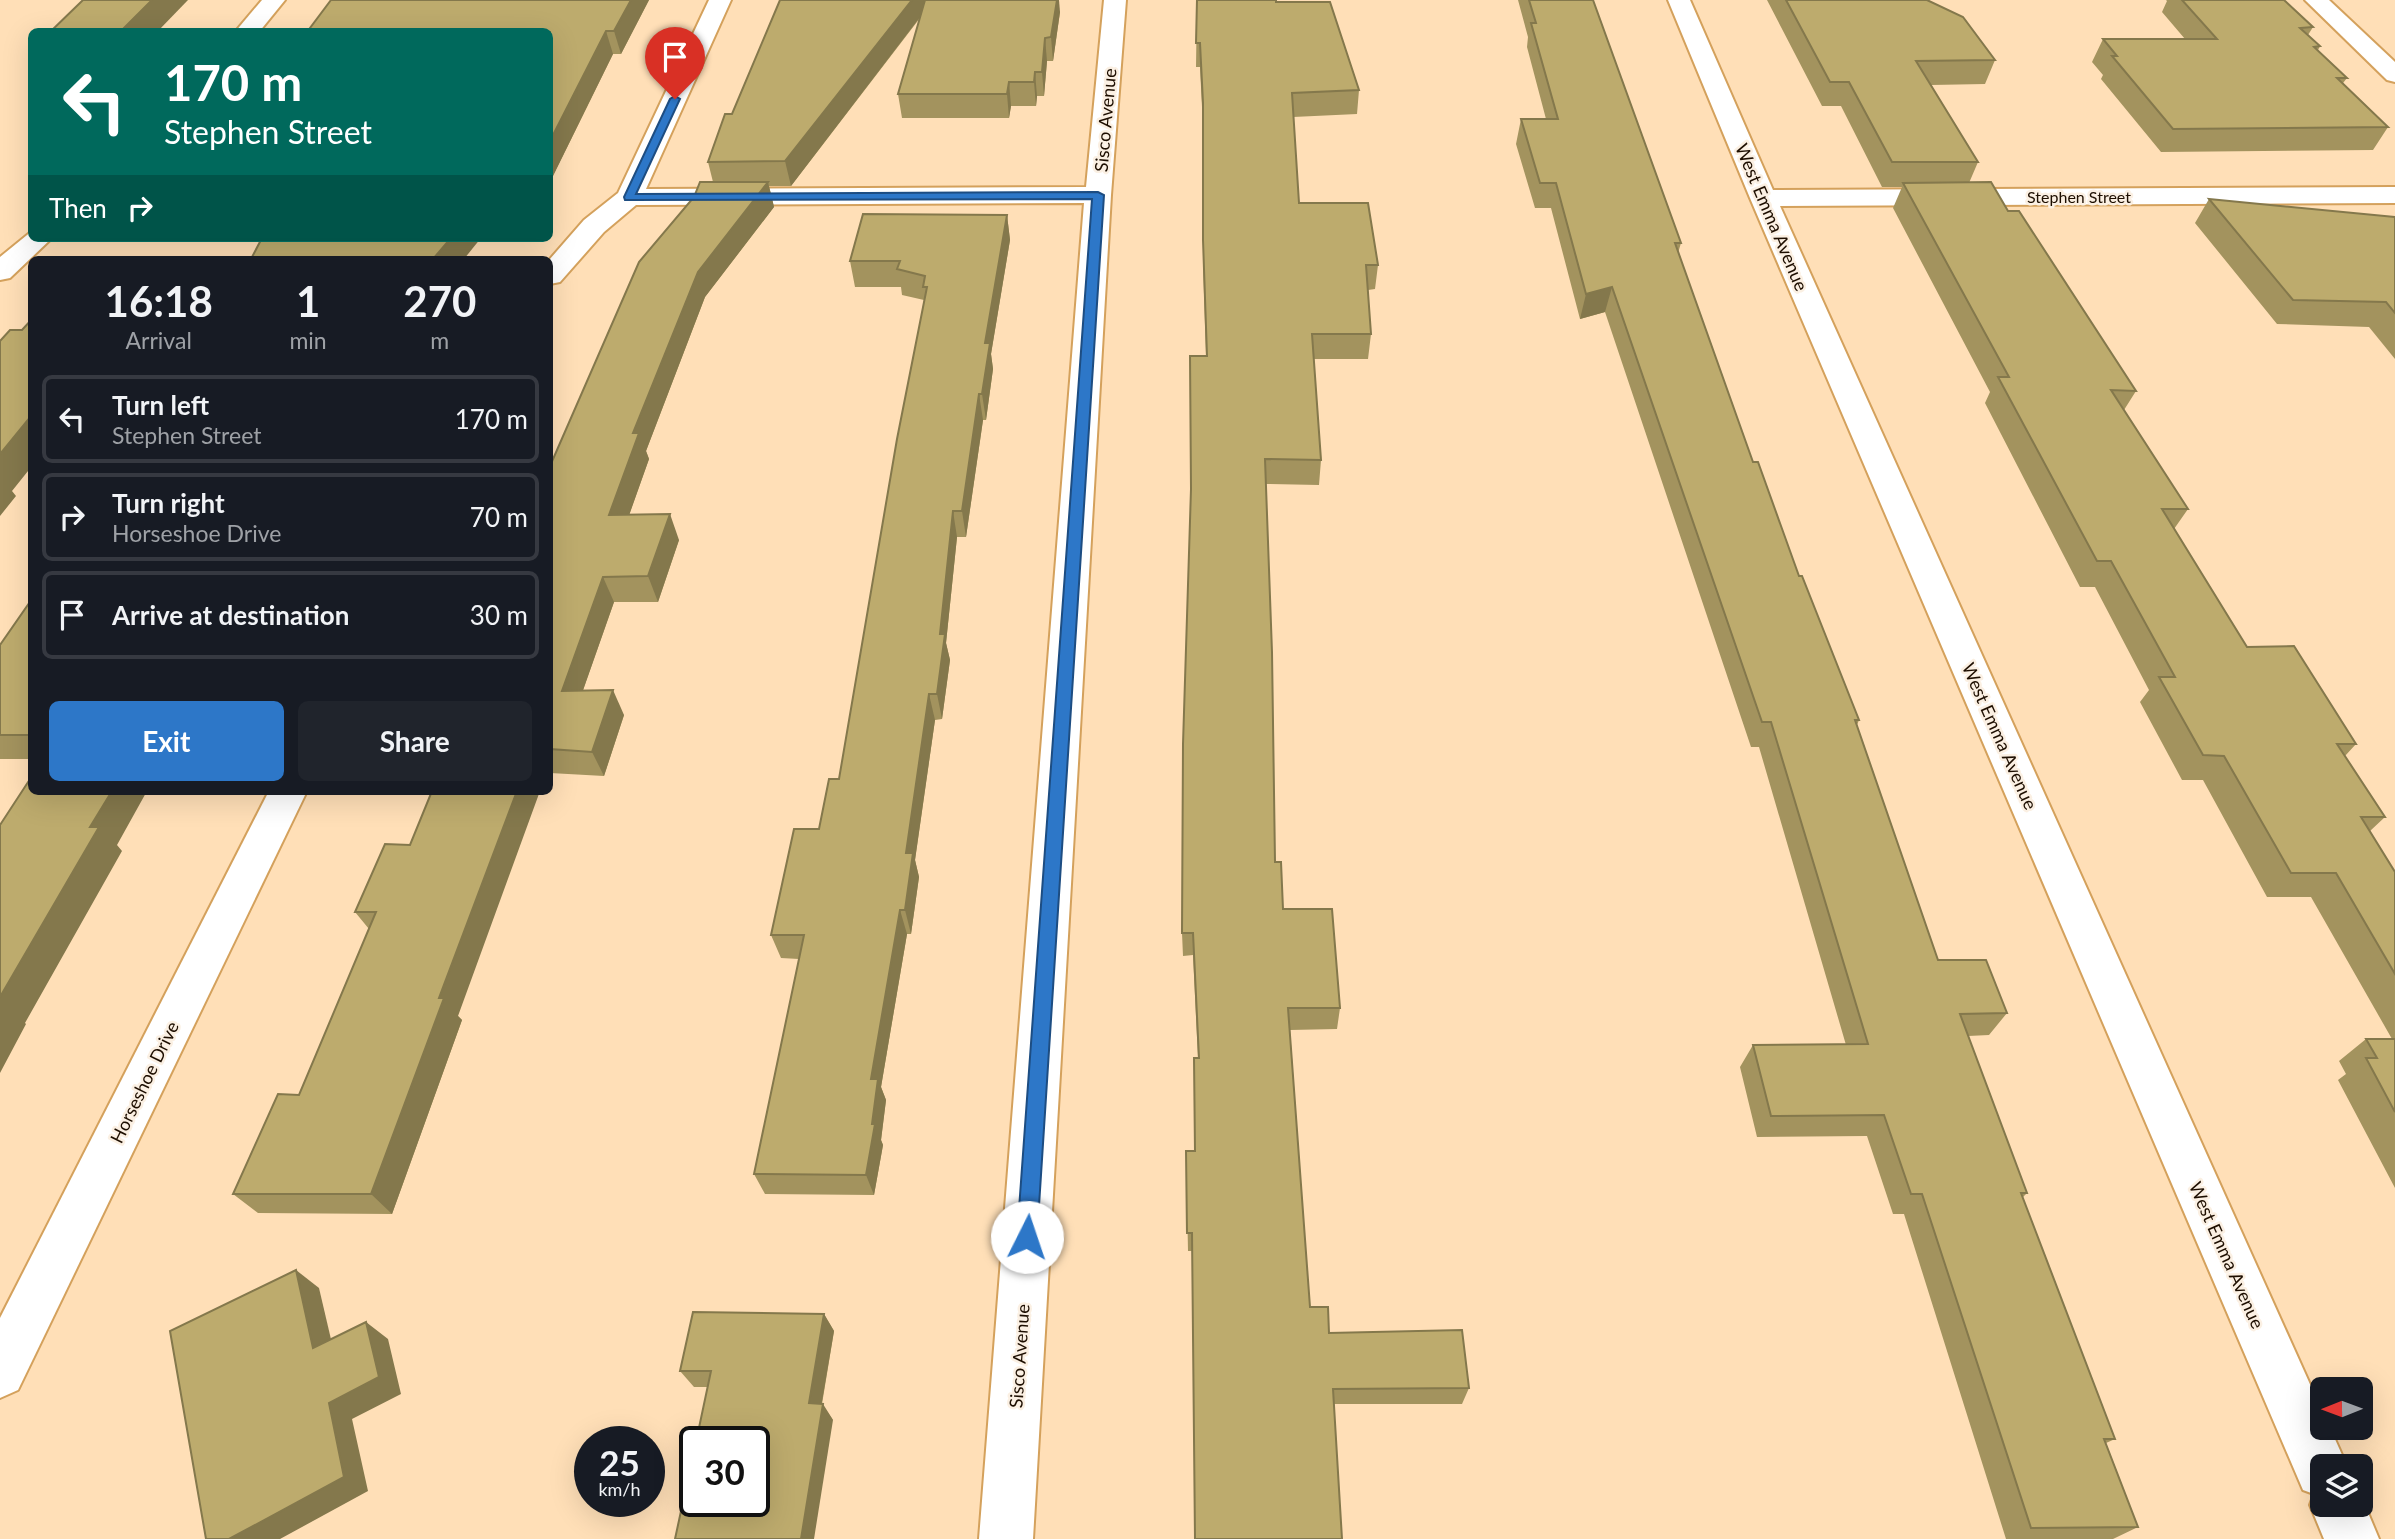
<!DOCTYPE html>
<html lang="en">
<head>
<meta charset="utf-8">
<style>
  body { margin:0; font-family:Lato,sans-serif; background:#20242c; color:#f1f3f6; height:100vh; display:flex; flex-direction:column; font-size:26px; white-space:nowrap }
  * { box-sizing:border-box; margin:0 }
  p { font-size:23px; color:#9ea1a6 }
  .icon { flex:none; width:38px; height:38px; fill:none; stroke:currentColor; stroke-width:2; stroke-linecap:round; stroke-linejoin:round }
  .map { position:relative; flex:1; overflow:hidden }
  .side { position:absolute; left:28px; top:256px; width:525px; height:539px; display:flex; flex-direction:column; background:#171b24; border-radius:10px; box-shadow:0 7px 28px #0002 }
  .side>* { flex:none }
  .hud { position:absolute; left:28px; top:28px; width:525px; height:214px; border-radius:10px; box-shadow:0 7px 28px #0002; background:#00695c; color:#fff; overflow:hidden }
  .needle { width:46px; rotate:269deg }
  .tools { position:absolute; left:2310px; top:1377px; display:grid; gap:14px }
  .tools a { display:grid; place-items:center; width:63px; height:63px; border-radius:10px; background:#171b24; box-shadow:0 7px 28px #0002; font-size:35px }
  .speed { position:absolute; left:574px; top:1426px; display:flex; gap:14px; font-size:35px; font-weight:700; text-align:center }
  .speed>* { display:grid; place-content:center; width:91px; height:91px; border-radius:50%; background:#171b24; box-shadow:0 7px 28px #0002; line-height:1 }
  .speed small { font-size:18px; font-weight:400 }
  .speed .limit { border:4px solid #111; border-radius:10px; background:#fff; color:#111 }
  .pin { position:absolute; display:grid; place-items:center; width:60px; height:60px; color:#fff; margin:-72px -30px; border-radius:50% 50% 50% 0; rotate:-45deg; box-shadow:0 0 7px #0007 }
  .pin .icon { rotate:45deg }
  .me { position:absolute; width:77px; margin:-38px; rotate:4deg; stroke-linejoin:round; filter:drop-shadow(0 0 5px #0008) }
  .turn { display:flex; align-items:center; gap:24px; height:147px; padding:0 21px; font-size:32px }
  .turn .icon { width:91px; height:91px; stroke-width:2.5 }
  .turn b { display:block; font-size:49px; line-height:60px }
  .then { display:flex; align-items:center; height:66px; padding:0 21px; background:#0003; gap:14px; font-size:26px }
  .eta { display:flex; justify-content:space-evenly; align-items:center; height:119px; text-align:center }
  .eta b { font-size:42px; font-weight:700; line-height:49px }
  .cta { display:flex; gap:14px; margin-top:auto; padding:14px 21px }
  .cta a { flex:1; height:80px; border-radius:10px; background:#2d77c8; color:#fff; font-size:28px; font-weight:700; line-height:80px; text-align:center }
  .cta a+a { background:#20242c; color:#f1f3f6 }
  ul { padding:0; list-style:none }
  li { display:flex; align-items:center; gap:21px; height:88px; margin:0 14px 10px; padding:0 7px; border:4px solid #363941; border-radius:10px }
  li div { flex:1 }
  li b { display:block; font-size:26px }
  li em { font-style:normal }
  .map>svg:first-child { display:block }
</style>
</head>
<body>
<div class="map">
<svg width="2395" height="1539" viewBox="0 0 2395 1539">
  <rect width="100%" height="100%" fill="#ffdfb7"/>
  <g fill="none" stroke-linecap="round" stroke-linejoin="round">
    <defs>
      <g id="minor">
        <path d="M262,0H285L259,32H235Z"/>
        <path d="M709,0H731L646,189L1086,187L1104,0H1126L1111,195L1033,1539H979L1084,203L636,205L604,232L560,282L550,284V259L584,220L618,193Z"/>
        <path d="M1668,0H1690L1773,190L2395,187V203L1780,206L2322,1411V1428H2330L2347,1466H2322V1505H2361V1496L2379,1539H2324L2310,1505L2314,1494L2303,1490L1750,198Z"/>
        <path d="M2305,0H2329L2395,62V82L2387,80Z"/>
        <path d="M32,231V238H52L10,278L0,280V257Z"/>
        <path d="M269,791H307L18,1390L0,1398V1318Z"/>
      </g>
    </defs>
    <!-- minor casing -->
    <use href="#minor" stroke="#d4a15c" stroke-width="4"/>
    <!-- minor -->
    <use href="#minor" fill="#fff" fill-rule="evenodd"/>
  </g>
  <!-- wall -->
  <g fill="#a3935e">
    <path d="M331,0H649L621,54H613L550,182V32Z"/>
    <path d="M780,0L1060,12L1053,61H1047L1044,96H1037L1036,106H1011L1009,118H902L898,94L920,18L791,186H769L774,207L705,297L646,451L649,459L629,515L679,540L658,602H614L583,690L624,715L604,776L550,773V466L694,197L713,182L708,162L732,114Z"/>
    <path d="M1197,0L1276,2L1359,90L1357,114L1293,117L1299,203L1378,265L1375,289L1368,290L1371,334L1368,359H1314L1321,460L1319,485L1266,484L1275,862L1283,909L1340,1008L1337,1029L1290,1030L1310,1307L1329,1333L1469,1388L1462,1404H1334L1192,1251H1188L1186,1151H1195L1198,1058L1193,955L1183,956L1182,933L1206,356L1203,264V127L1200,67H1196Z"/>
    <path d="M1518,0H1593L1681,243L1678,253L1753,462L1799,576L1859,720L1857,725L1938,960L2007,1013L1989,1035L1968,1036L2027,1193L2022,1198L2115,1439L2106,1443L2138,1527L2113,1539H2006L1904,1214H1893L1867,1136L1757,1137L1740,1067L1753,1045H1846L1759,747H1751L1605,312L1580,319L1551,208H1535L1516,144L1521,119H1546L1527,47L1528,37Z"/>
    <path d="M1767,0H1927L1995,60L1985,84L1931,85L1978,162L1969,183L2008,211L2136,391L2124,410L2188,509L2174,529L2247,647L2356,744L2345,756L2385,817L2370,831L2395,872V1188L2338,1080L2346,1074L2339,1061L2366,1039H2392L2311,897H2267L2203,780H2182L2140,702L2149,690L2095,587H2080L1985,403L1990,392L1893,208L1902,187H1882L1841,106H1822Z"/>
    <path d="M2166,0H2284L2313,27L2308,35L2320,46L2318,50L2347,78L2343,83L2388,127L2373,150L2161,152L2101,79L2103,75L2092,62L2103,39H2185L2162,12L2167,1Z"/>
    <path d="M2209,199L2395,217V359L2369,327L2277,324L2195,223Z"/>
    <path d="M1007,215L1010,240L991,354L993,369L986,420H983L966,537H957L946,643L950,660L942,719L935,720L915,860L919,877L911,934H907L881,1087L886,1100L881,1140L883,1145L874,1195L765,1194L754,1174L799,959L781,958L771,935L819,829L839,779L924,300L902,295L901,287H855L850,261Z"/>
    <path d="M32,599V759H0V645Z"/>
    <path d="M410,845L458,1016L462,1020L392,1214L258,1213L233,1194L299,1095L369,929L355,912Z"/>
    <path d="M824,1314L834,1331L822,1404L833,1420L708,1387H694L680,1371Z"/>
  </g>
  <!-- shaded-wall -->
  <g fill="#84784c">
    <path d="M152,0H188L157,32H120Z"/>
    <path d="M631,0H649L621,54L614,31Z"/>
    <path d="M912,0H933L791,186L785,161Z"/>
    <path d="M1057,0H1059L1060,12L1053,61L1051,37Z"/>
    <path d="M606,31L613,54L550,182V141Z"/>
    <path d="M1045,38L1047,61L1044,96L1042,72Z"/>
    <path d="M1035,72L1037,96L1036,106L1034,82Z"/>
    <path d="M1009,82L1011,106L1009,118L1007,94Z"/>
    <path d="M768,182L774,207L705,297L646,451L649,459L620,541L609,515L633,433L698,272Z"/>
    <path d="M1007,215L1010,240L991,354L993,369L986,420L982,394L985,343Z"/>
    <path d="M451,238H481L464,259H433Z"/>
    <path d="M1612,287L1605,312L1580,319L1586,294Z"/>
    <path d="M979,394L983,420L966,537L962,511Z"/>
    <path d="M32,415V466L12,491L16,496L0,516V454Z"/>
    <path d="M953,511L957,537L946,643L950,660L942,719L937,694L940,634Z"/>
    <path d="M670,514L679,540L658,602L648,576Z"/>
    <path d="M603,577L614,602L574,716L562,691Z"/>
    <path d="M613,690L624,715L604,776L592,752Z"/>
    <path d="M929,694L935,720L915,860L919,877L911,934L905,910L906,853Z"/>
    <path d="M112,791H147L117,845L122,851L25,1023L26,1024L0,1073V997L90,827Z"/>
    <path d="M517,791H540L458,1016L462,1020L392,1214L371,1194L439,998Z"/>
    <path d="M900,910L907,934L881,1087L886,1100L881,1140L883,1145L874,1195L866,1175L872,1124L871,1079Z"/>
    <path d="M296,1270L319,1288L337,1365L313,1348Z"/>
    <path d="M824,1314L834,1331L819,1419L809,1403Z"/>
    <path d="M366,1322L388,1339L401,1394L352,1419L368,1491L280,1539H229L329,1403Z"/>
    <path d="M823,1404L833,1420L814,1539H801Z"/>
  </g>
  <!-- building -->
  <g fill="#bdab6d" stroke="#84784c" stroke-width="2">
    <path d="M83,0H152L120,32H50Z"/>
    <path d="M331,0H631L614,31H606L550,141V32H307Z"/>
    <path d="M780,0H912L785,161L708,162L725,114H732Z"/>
    <path d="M925,0H1057L1051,37L1045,38L1042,72H1035L1034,82H1009L1007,94H898Z"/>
    <path d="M1197,0H1276V2H1330L1359,90L1292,93L1299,203H1368L1378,265H1366L1371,334H1312L1321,460L1265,459L1272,652L1275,862H1281L1283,909H1332L1340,1008H1288L1310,1307H1328L1329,1333L1462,1330L1469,1388L1333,1389L1342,1539H1195L1192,1233H1187L1186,1151H1195L1194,1058H1199L1193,933H1182L1183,744L1191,489L1190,356H1207L1203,240V103L1200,43H1196Z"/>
    <path d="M1529,0H1593L1681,243H1675L1753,462H1758L1799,576H1802L1859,720H1855L1938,960H1986L2007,1013L1960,1014L2027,1193H2021L2115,1439H2104L2138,1527L2031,1528L1922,1194H1911L1884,1115L1771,1116L1753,1045L1868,1044L1771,722H1762L1612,287L1586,294L1556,183H1540L1521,119H1558L1531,23H1536Z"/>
    <path d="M1786,0H1927L1963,17L1995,60L1916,61L1978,162H1892L1849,82H1830Z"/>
    <path d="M2182,0H2284L2313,27L2300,28L2320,46L2314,47L2347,78H2337L2388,127L2173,129L2112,56H2117L2103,39H2217Z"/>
    <path d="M700,182H768L698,272L633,433H639L609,515L670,514L648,576L603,577L562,691L613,690L592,752L550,749V466L639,262L694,197Z"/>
    <path d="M1991,182L2008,211H2019L2136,391L2111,390L2188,509H2162L2247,647L2294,646L2356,744H2337L2385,817H2361L2395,872V974L2336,873H2291L2224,756L2203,755L2159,677H2175L2111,561H2097L1998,377H2009L1903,183Z"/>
    <path d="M2209,199L2395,217V313L2386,302L2293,300Z"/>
    <path d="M863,214L1007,215L985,343H990L982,394H979L962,511H953L940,634H945L937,694H929L906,853H913L905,910H900L871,1079H878L872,1124H875L866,1175L754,1174L804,935H771L794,829H819L829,779H839L897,439L927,287H923L925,276L897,269L900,261H850Z"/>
    <path d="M262,238H451L433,259H251Z"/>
    <path d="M32,319V415L0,454V341L10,330H22Z"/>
    <path d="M32,599V735H0V645Z"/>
    <path d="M32,776V791H112L90,827H99L0,997V825Z"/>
    <path d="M432,791H517L439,998H444L371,1194H233L278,1094L299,1095L376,912H355L385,844L410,845Z"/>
    <path d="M2366,1039H2395V1112L2366,1058H2377Z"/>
    <path d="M296,1270L313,1348L366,1322L379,1377L329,1403L344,1477L229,1539H206L170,1331Z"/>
    <path d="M693,1312L824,1314L809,1403L823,1404L801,1539H675L695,1446V1502H754V1442H696L711,1371H680Z"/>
  </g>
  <!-- route -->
  <path fill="#2d77c8" stroke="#1d4d82" stroke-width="2" d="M675,96L680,99L636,194L1098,192L1104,195L1037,1237L1034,1244L1027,1247L1020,1244L1017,1237L1092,199L625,200L624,197L670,99Z"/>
  <g text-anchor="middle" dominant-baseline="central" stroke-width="5" stroke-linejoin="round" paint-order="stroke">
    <!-- far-street labels -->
    <g font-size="16" fill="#1d0e00" stroke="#fbf0e3">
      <text x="2079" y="196">Stephen Street</text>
    </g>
    <!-- street labels -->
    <g font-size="18" fill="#1d0e00" stroke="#fbf0e3">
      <text transform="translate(1105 120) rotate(-85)">Sisco Avenue</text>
      <text transform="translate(1772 217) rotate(67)">West Emma Avenue</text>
      <text transform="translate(2000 736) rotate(66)">West Emma Avenue</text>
      <text transform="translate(144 1082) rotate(-64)">Horseshoe Drive</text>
      <text transform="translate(2227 1255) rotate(66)">West Emma Avenue</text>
      <text transform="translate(1019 1356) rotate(-86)">Sisco Avenue</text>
    </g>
  </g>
</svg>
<div class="tools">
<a><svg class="needle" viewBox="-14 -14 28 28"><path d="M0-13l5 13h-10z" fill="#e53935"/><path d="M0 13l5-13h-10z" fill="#9ea1a6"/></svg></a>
<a><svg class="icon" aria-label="layers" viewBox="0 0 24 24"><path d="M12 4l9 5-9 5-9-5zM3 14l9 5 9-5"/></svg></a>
</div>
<div class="speed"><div>25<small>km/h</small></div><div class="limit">30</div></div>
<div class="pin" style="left:675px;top:99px;background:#d93025"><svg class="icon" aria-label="arrive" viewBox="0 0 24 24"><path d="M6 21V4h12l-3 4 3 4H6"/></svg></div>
<svg class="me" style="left:1027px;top:1237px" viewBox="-20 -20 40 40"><circle r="19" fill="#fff"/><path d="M0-13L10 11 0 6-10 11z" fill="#2d77c8"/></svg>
<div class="hud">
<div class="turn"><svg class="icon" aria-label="left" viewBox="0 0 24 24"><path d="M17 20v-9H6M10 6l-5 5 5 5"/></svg><div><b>170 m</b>Stephen Street</div></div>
<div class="then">Then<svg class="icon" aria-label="right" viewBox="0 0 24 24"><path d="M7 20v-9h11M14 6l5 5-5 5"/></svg></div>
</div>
<section class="side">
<div class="eta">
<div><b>16:18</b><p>Arrival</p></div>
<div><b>1</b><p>min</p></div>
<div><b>270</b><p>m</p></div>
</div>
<ul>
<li><svg class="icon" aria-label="left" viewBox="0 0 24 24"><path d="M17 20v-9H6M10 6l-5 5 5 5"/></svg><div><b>Turn left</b><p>Stephen Street</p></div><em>170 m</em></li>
<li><svg class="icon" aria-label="right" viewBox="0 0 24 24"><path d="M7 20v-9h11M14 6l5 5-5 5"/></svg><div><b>Turn right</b><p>Horseshoe Drive</p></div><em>70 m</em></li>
<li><svg class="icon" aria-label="arrive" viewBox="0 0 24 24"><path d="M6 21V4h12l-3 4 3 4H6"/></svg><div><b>Arrive at destination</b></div><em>30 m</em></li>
</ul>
<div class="cta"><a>Exit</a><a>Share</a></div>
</section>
</div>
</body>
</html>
